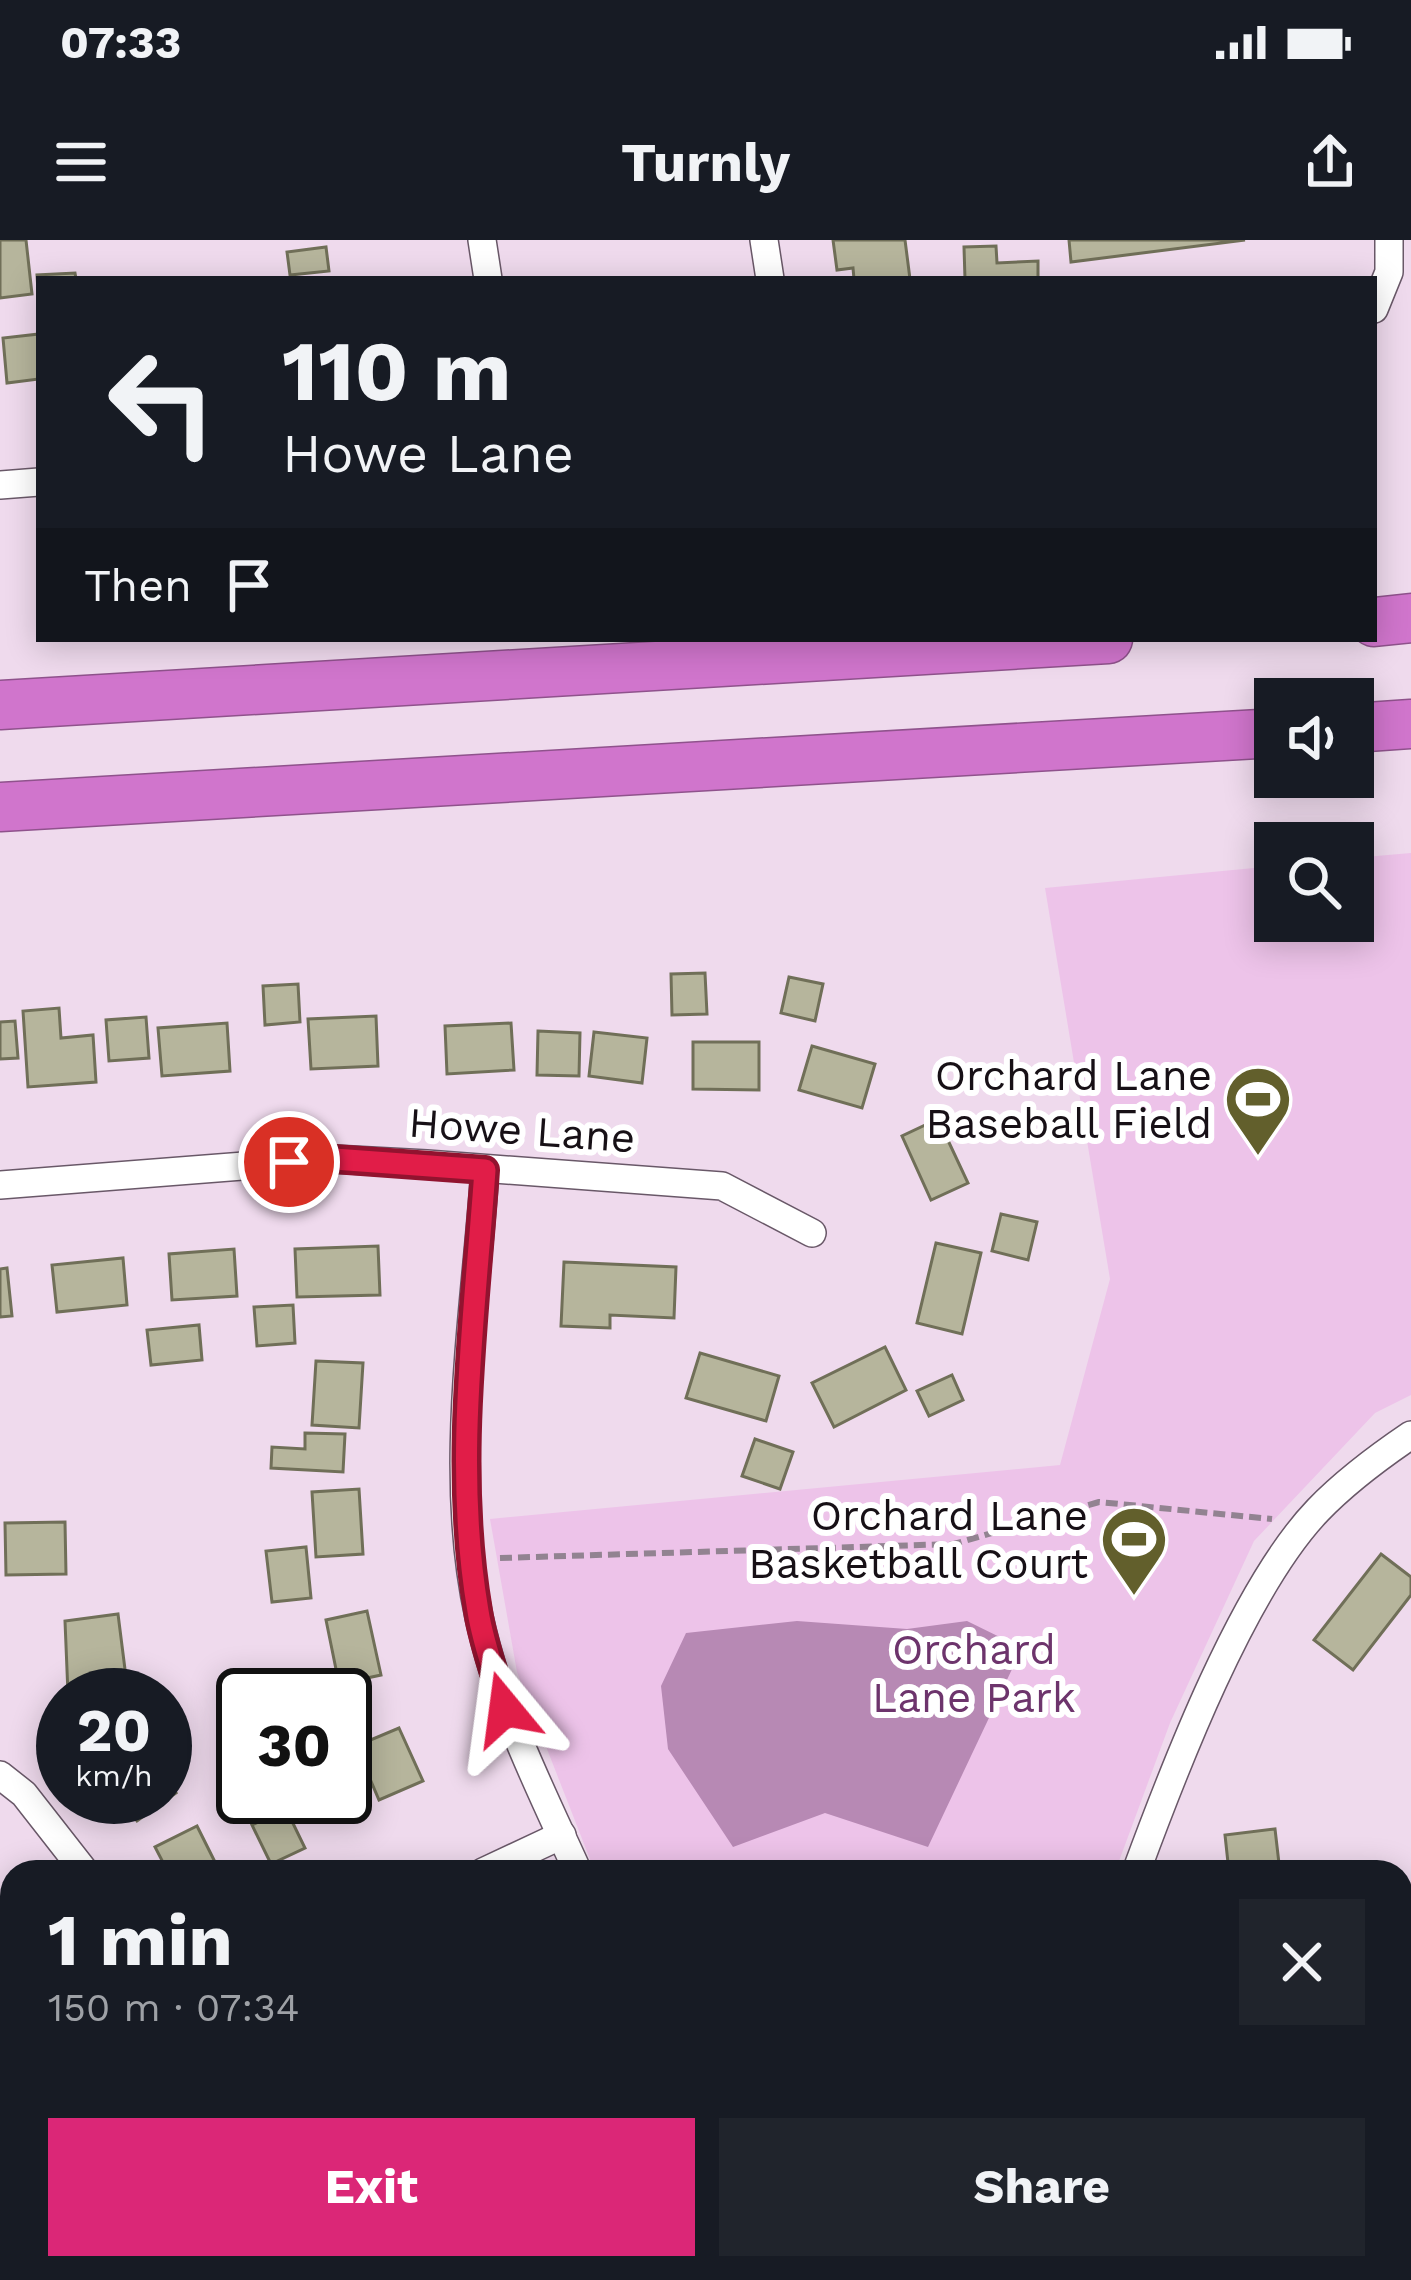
<!DOCTYPE html>
<html lang="en">
<head>
<meta charset="utf-8">
<style>
  body { margin:0; font-family:"Work Sans",sans-serif; background:#20242c; color:#f1f3f6; height:100vh; display:flex; flex-direction:column; font-size:45px; white-space:nowrap }
  * { box-sizing:border-box; margin:0 }
  p { font-size:39px; color:#9ea1a6 }
  .icon { flex:none; width:66px; height:66px; fill:none; stroke:currentColor; stroke-width:2; stroke-linecap:round; stroke-linejoin:round }
  .map { position:relative; flex:1; overflow:hidden }
  .drawer { position:absolute; left:0px; top:1620px; width:1413px; height:420px; display:flex; flex-direction:column; background:#171b24; border-radius:36px 36px 0 0; box-shadow:0 6px 30px #0003 }
  .drawer>* { flex:none }
  .banner { position:absolute; left:36px; top:36px; width:1341px; height:366px; border-radius:0px; box-shadow:0 6px 30px #0003; background:#171b24; color:#f1f3f6; overflow:hidden }
  .controls { position:absolute; left:1254px; top:438px; display:grid; gap:24px }
  .controls a { display:grid; place-items:center; width:120px; height:120px; border-radius:0px; background:#171b24; box-shadow:0 6px 30px #0003; font-size:60px }
  .speed { position:absolute; left:36px; top:1428px; display:flex; gap:24px; font-size:60px; font-weight:700; text-align:center }
  .speed>* { display:grid; place-content:center; width:156px; height:156px; border-radius:50%; background:#171b24; box-shadow:0 6px 30px #0003; line-height:1 }
  .speed small { font-size:30px; font-weight:400 }
  .speed .limit { border:6px solid #111; border-radius:18px; background:#fff; color:#111 }
  .pin { position:absolute; display:grid; place-items:center; width:102px; height:102px; color:#fff; margin:-51px; border:6px solid #fff; border-radius:50%; box-shadow:0 3px 12px #0007 }
  .me { position:absolute; width:132px; margin:-66px; rotate:344deg; stroke-linejoin:round; filter:drop-shadow(0 0 9px #0008) }
  .turn { display:flex; align-items:center; gap:42px; height:252px; padding:0 48px; font-size:54px }
  .turn .icon { width:156px; height:156px; stroke-width:2.5 }
  .turn b { display:block; font-size:84px; line-height:102px }
  .then { display:flex; align-items:center; height:114px; padding:0 48px; background:#0003; gap:24px; font-size:45px }
  .round { display:grid; place-items:center; flex:none; width:126px; height:126px; border-radius:0px; background:#20242c }
  .headline { display:flex; align-items:center; justify-content:space-between; height:204px; padding:0 48px }
  h1 { font-size:72px; font-weight:700; line-height:90px }
  .action { display:flex; gap:24px; margin-top:auto; padding:24px 48px }
  .action a { flex:1; height:138px; border-radius:0px; background:#db2777; color:#fff; font-size:48px; font-weight:700; line-height:138px; text-align:center }
  .action a+a { background:#20242c; color:#f1f3f6 }
  .status { display:flex; justify-content:space-between; align-items:center; height:84px; padding:0 60px; background:#171b24; direction:ltr }
  .status svg { height:33px; fill:currentColor }
  header { display:flex; justify-content:space-between; align-items:center; height:156px; padding:0 48px; background:#171b24; font-size:54px; font-weight:700 }
  .map>svg:first-child { display:block }
</style>
</head>
<body>
<div class="status"><b>07:33</b><svg viewBox="0 0 49 12"><path d="M0 12V9h3v3zM5 12V6h3v6zM10 12V3h3v9zM15 12V0h3v12zM26 1h20v11H26zM47 4h2v5h-2z"/></svg></div>
<header><svg class="icon" aria-label="menu" viewBox="0 0 24 24"><path d="M4 6h16M4 12h16M4 18h16"/></svg>Turnly<svg class="icon" aria-label="share" viewBox="0 0 24 24"><path d="M12 15V3M7 8l5-5 5 5M5 13v7h14v-7"/></svg></header>
<div class="map">
<svg width="1411" height="2040" viewBox="0 0 1411 2040">
  <rect width="100%" height="100%" fill="#efdaed"/>
  <!-- green -->
  <g fill="#edc3e9">
    <path d="M1411,613V1155L1375,1173L1254,1301L1170,1483L1115,1632H595L517,1432L490,1279L1060,1225L1110,1039L1045,648L1275,626V681H1353V618Z"/>
    <path d="M728,2028H1098L1099,2040H731Z"/>
  </g>
  <!-- water -->
  <path fill="#b789b4" d="M797,1381L907,1389L967,1381L1022,1408L928,1607L825,1573L733,1607L668,1509L661,1446L686,1393Z"/>
  <!-- building -->
  <g fill="#b6b59c" stroke="#706f58" stroke-width="3">
    <path d="M0,0H26L32,54L0,58Z"/>
    <path d="M833,0H905L910,39H854L853,28L837,30Z"/>
    <path d="M1069,0H1245L1071,22Z"/>
    <path d="M996,6L997,23L1038,21V39H965L964,7Z"/>
    <path d="M326,7L329,31L290,35L287,12Z"/>
    <path d="M75,33L76,39H39V68L37,35Z"/>
    <path d="M39,94V139L7,143L3,98Z"/>
    <path d="M705,733L707,774L672,775L671,734Z"/>
    <path d="M789,737L823,744L815,781L781,773Z"/>
    <path d="M298,744L300,782L265,785L263,746Z"/>
    <path d="M59,768L61,798L93,795L96,842L28,847L23,771Z"/>
    <path d="M376,776L378,826L311,829L308,779Z"/>
    <path d="M146,777L149,818L109,821L106,780Z"/>
    <path d="M15,781L18,818L0,819V782Z"/>
    <path d="M227,783L230,831L162,836L158,788Z"/>
    <path d="M511,783L514,830L447,834L445,786Z"/>
    <path d="M538,791L580,793L579,836L537,835Z"/>
    <path d="M594,792L647,798L642,843L589,836Z"/>
    <path d="M693,802H759V850L693,849Z"/>
    <path d="M812,806L875,824L862,868L799,850Z"/>
    <path d="M938,879L968,943L931,960L902,896Z"/>
    <path d="M1001,974L1037,982L1028,1020L992,1011Z"/>
    <path d="M936,1003L981,1013L962,1094L917,1083Z"/>
    <path d="M378,1006L380,1055L297,1057L295,1009Z"/>
    <path d="M234,1009L237,1056L172,1060L169,1014Z"/>
    <path d="M123,1018L127,1065L57,1072L52,1025Z"/>
    <path d="M564,1022L676,1027L674,1078L610,1075V1088L561,1086Z"/>
    <path d="M7,1028L12,1076L0,1077V1029Z"/>
    <path d="M293,1065L295,1103L257,1106L254,1067Z"/>
    <path d="M199,1085L202,1120L151,1125L147,1090Z"/>
    <path d="M885,1107L906,1150L834,1187L812,1143Z"/>
    <path d="M700,1113L779,1136L766,1181L686,1158Z"/>
    <path d="M316,1121L363,1123L359,1188L312,1185Z"/>
    <path d="M952,1135L963,1160L929,1176L917,1151Z"/>
    <path d="M305,1193L345,1194L343,1232L271,1228L272,1207L305,1209Z"/>
    <path d="M755,1199L793,1212L780,1249L742,1236Z"/>
    <path d="M359,1249L363,1314L316,1317L312,1252Z"/>
    <path d="M65,1282L66,1334L6,1335L5,1283Z"/>
    <path d="M306,1307L311,1358L272,1362L266,1311Z"/>
    <path d="M1381,1314L1411,1337V1355L1353,1430L1314,1400Z"/>
    <path d="M367,1371L381,1435L339,1444L326,1380Z"/>
    <path d="M118,1374L128,1453L68,1454L65,1381Z"/>
    <path d="M399,1488L423,1541L379,1560L356,1506Z"/>
    <path d="M165,1538L176,1553L137,1581L120,1557H165Z"/>
    <path d="M286,1569L305,1608L271,1624L252,1585Z"/>
    <path d="M197,1586L220,1632H168L155,1607Z"/>
    <path d="M1275,1589L1280,1632H1229L1225,1595Z"/>
    <path d="M12,1909V1959L0,1960V1910Z"/>
    <path d="M552,2028L554,2040H515L514,2031Z"/>
    <path d="M1204,2028H1254L1255,2040H1206Z"/>
    <path d="M1332,2028H1399L1400,2040H1333Z"/>
  </g>
  <g fill="none" stroke-linecap="round" stroke-linejoin="round">
    <defs>
      <g id="minor">
        <path d="M482,0L488,39"/>
        <path d="M764,0L770,39"/>
        <path d="M1374,69L1389,32V0"/>
        <path d="M0,245L39,242"/>
        <path d="M485,930C475,1074 447,1234 479,1377C499,1468 540,1548 578,1632"/>
        <path d="M0,945L334,919L427,924L722,946L812,993"/>
        <path d="M0,1535L24,1554L85,1632"/>
        <path d="M483,1632L562,1595"/>
        <path d="M1136,1632C1174,1529 1243,1348 1318,1270C1346,1241 1377,1218 1411,1195"/>
        <path d="M0,1826L12,1824"/>
        <path d="M712,2028L714,2040"/>
        <path d="M1125,2028L1127,2040"/>
      </g>
      <g id="motorway">
        <path d="M1374,382L1411,378"/>
        <path d="M0,465L1108,399"/>
        <path d="M1353,488L1411,484"/>
        <path d="M0,567L1275,493"/>
      </g>
    </defs>
    <!-- minor casing -->
    <use href="#minor" stroke="#695868" stroke-width="30"/>
    <!-- motorway casing -->
    <use href="#motorway" stroke="#8f528c" stroke-width="51"/>
    <!-- path -->
    <path stroke="#928391" stroke-width="6" stroke-dasharray="12 6" stroke-linecap="butt" d="M500,1318L954,1304L1099,1262L1272,1279"/>
    <!-- minor -->
    <use href="#minor" stroke="#fff" stroke-width="27"/>
    <!-- motorway -->
    <use href="#motorway" stroke="#d075cc" stroke-width="48"/>
  </g>
  <g fill="none" stroke-linecap="round" stroke-linejoin="round">
    <defs>
      <path id="route" d="M289,922L334,919L485,930C475,1075 453,1226 478,1371C483,1404 496,1437 505,1469"/>
    </defs>
    <!-- route casing -->
    <use href="#route" stroke="#92132f" stroke-width="30"/>
    <!-- route -->
    <use href="#route" stroke="#e11d48" stroke-width="21"/>
  </g>
  <!-- icons -->
  <defs>
    <symbol id="stadium-pin" viewBox="-11 -11 22 30"><path d="M0 17L-7.5 6A9.5 9.5 0 1 1 7.5 6Z" fill="#625f2c" stroke="#fff"/><path d="M0-5a6.5 5 0 1 0 0 10a6.5 5 0 1 0 0-10ZM-3.5-1.8h7v3.6h-7Z" fill="#fff"/></symbol>
  </defs>
  <g fill-rule="evenodd">
    <use href="#stadium-pin" x="1220" y="821" width="76" height="104"/>
    <use href="#stadium-pin" x="1096" y="1261" width="76" height="104"/>
  </g>
  <g text-anchor="middle" dominant-baseline="central" stroke-width="12" stroke-linejoin="round" paint-order="stroke">
    <!-- poi labels -->
    <g font-size="42" fill="#171016" stroke="#fff" text-anchor="end">
      <text x="1212" y="835">Orchard Lane<tspan x="1212" dy="48">Baseball Field</tspan></text>
      <text x="1088" y="1275">Orchard Lane<tspan x="1088" dy="48">Basketball Court</tspan></text>
    </g>
    <!-- street labels -->
    <g font-size="42" fill="#171016" stroke="#fff">
      <text transform="translate(522 890) rotate(4)">Howe Lane</text>
    </g>
    <!-- park labels -->
    <g font-size="42" fill="#6d346c" stroke="#fff">
      <text x="974" y="1409">Orchard<tspan x="974" dy="48">Lane Park</tspan></text>
    </g>
  </g>
</svg>
<div class="controls">
<a><svg class="icon" aria-label="sound" viewBox="0 0 24 24"><path d="M4 9h4l5-4v14l-5-4H4zM17 9q2 3 0 6"/></svg></a>
<a><svg class="icon" aria-label="search" viewBox="0 0 24 24"><circle cx="10" cy="10" r="6"/><path d="M15 15l6 6"/></svg></a>
</div>
<div class="speed"><div>20<small>km/h</small></div><div class="limit">30</div></div>
<div class="pin" style="left:289px;top:922px;background:#d93025"><svg class="icon" aria-label="arrive" viewBox="0 0 24 24"><path d="M6 21V4h12l-3 4 3 4H6"/></svg></div>
<svg class="me" style="left:505px;top:1469px" viewBox="-20 -20 40 40"><path d="M0-17L14 15 0 8-14 15z" fill="#e11d48" stroke="#fff" stroke-width="4"/></svg>
<div class="banner">
<div class="turn"><svg class="icon" aria-label="left" viewBox="0 0 24 24"><path d="M17 20v-9H6M10 6l-5 5 5 5"/></svg><div><b>110 m</b>Howe Lane</div></div>
<div class="then">Then<svg class="icon" aria-label="arrive" viewBox="0 0 24 24"><path d="M6 21V4h12l-3 4 3 4H6"/></svg></div>
</div>
<section class="drawer">
<div class="headline"><div><h1>1 min</h1><p>150 m · 07:34</p></div><a class="round"><svg class="icon" aria-label="close" viewBox="0 0 24 24"><path d="M6 6l12 12M18 6L6 18"/></svg></a></div>
<div class="action"><a>Exit</a><a>Share</a></div>
</section>
</div>
</body>
</html>
